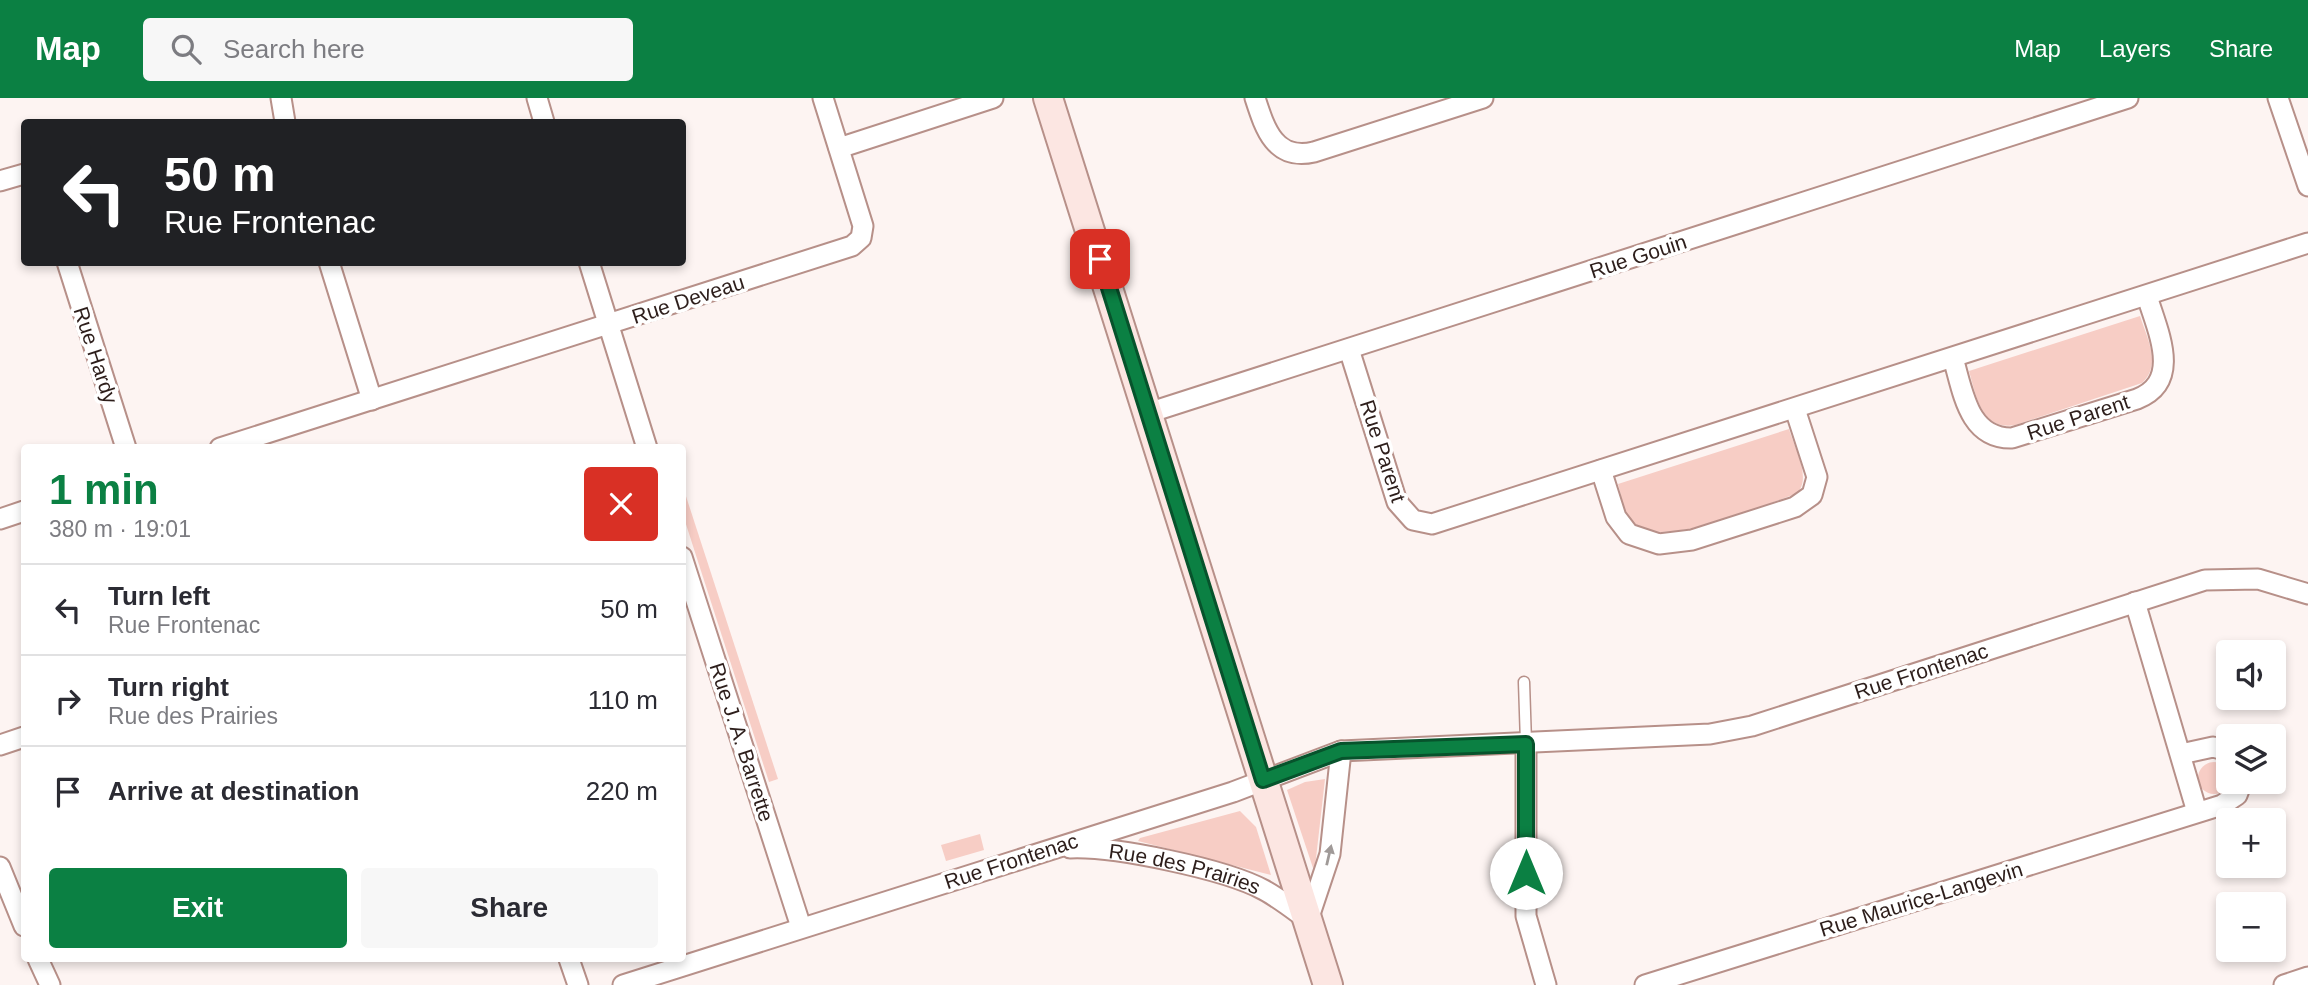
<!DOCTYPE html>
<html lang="en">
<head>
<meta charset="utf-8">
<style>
  body { margin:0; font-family:Arial,sans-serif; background:#f7f7f7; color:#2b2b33; height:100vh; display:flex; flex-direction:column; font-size:26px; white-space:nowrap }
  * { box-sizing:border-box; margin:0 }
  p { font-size:23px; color:#7c7c81 }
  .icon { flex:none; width:38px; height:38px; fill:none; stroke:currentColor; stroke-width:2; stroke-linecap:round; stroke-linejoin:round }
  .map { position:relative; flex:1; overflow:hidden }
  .sheet { position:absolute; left:21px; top:346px; width:665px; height:518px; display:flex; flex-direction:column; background:#fff; border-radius:7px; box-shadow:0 4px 10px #0003 }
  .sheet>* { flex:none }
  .hud { position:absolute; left:21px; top:21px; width:665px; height:147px; border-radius:7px; box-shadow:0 4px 10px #0003; background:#202124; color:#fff; overflow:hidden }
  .controls { position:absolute; left:2216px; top:542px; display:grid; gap:14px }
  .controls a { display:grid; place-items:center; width:70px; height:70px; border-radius:7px; background:#fff; box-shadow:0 4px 10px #0003; font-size:35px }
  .pin { position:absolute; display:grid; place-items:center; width:60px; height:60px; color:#fff; margin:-30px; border-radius:14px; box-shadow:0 4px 10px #0006 }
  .me { position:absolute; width:77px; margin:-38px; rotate:0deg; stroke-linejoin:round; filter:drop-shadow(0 0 5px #0008) }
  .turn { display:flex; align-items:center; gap:24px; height:147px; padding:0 28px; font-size:32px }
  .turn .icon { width:91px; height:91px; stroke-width:2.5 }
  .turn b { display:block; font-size:49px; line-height:60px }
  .round { display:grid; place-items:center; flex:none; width:74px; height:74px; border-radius:7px; background:#f7f7f7 }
  .headline { display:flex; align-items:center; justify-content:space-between; height:119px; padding:0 28px }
  h1 { font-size:42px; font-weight:800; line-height:52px; color:#0b8043 }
  .button { display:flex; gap:14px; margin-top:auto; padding:14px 28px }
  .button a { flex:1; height:80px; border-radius:7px; background:#0b8043; color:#fff; font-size:28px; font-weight:800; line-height:80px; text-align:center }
  .button a+a { background:#f7f7f7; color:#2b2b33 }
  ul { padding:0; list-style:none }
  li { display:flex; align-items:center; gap:21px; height:91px; padding:0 28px; border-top:2px solid #e1e1e2 }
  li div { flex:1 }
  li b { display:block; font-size:26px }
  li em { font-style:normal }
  header { display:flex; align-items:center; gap:42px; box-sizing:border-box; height:98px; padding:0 35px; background:#0b8043; color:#fff }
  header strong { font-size:33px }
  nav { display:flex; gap:38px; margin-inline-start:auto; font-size:24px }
  .search { width:490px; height:63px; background:#f7f7f7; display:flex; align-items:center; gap:18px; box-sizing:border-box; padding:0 24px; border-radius:7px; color:#7c7c81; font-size:26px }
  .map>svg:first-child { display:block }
</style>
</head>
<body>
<header>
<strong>Map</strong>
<div class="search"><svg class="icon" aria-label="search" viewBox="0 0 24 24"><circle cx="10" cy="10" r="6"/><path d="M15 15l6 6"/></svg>Search here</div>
<nav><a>Map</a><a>Layers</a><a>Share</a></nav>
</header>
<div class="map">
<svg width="2308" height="887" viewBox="0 0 2308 887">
  <rect width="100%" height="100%" fill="#fdf4f2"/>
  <!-- green -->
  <g fill="#f7cdc5">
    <path d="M2140,218C2147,240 2162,267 2142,285L2015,327C1981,333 1976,297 1969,273Z"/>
    <path d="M1789,331C1794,349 1813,381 1796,396C1762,407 1662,452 1634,426C1623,417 1622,399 1618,386Z"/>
    <path d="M683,389L778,681L769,684L683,417Z"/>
    <circle cx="2214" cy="680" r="16"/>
    <path d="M1325,681L1315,769L1313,770L1287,692L1305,684Z"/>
    <path d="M1240,713L1256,729L1271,777L1138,743L1140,740Z"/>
    <path d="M980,736L984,752L946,763L941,747Z"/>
  </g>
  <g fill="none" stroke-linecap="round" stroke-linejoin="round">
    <defs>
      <path id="service" d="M1524,584L1526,645"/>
      <g id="minor">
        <path d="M281,0L285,24"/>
        <path d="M537,0L544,24"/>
        <path d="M1255,0C1265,31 1275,63 1314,54L1483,0"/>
        <path d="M2278,0L2308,88"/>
        <path d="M839,50L993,0"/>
        <path d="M0,83L24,76"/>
        <path d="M67,164L126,350"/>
        <path d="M329,164L372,302"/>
        <path d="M589,164L647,350"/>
        <path d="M1349,251L1397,404L1413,422L1432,426L2308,145"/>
        <path d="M1953,260C1963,293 1968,341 2012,340L2137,301C2183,283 2157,232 2147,198"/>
        <path d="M1148,315L2128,0"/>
        <path d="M220,350L852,148L861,140L863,128L823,0"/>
        <path d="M1601,372L1616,419L1629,436L1659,446L1692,442L1795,409L1812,397L1817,379L1795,311"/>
        <path d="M0,421L24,413"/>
        <path d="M682,459L801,829"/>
        <path d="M2135,504L2197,714"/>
        <path d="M1526,646V818L1546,887"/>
        <path d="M0,647L24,639"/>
        <path d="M2181,656L2213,649L2228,653"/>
        <path id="s1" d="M1070,750C1114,748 1225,771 1264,792C1279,800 1294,812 1308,822L1330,756L1341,653"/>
        <path d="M0,769L24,828"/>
        <path d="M38,861L50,887"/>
        <path d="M569,861L578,887"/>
        <path d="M623,887L1233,694L1341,653L1710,636L1752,628L2205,482L2258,481L2308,496"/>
        <path d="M1645,887L2222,707L2237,697L2242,684"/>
        <path d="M2284,887L2308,879"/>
      </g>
      <path id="secondary" d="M1048,0L1328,887"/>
    </defs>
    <!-- service casing -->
    <use href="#service" stroke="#b79089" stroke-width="13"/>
    <!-- minor casing -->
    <use href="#minor" stroke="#b79089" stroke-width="23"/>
    <!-- secondary casing -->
    <use href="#secondary" stroke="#b79089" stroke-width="32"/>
    <!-- service -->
    <use href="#service" stroke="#fff" stroke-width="10"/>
    <!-- minor -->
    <use href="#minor" stroke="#fff" stroke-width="19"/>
    <!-- secondary -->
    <use href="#secondary" stroke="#fce6e2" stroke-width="28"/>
  </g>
  <!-- one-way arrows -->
  <defs><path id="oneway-solid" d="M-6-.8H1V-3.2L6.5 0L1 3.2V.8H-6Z" transform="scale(1.75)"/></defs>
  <use fill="#a09a98" href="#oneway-solid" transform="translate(1329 757) rotate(-77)"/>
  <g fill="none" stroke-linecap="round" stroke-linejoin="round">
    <defs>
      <path id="route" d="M1100,161L1263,682L1341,653L1526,646V775"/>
    </defs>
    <!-- route casing -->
    <use href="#route" stroke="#07532c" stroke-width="18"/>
    <!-- route -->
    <use href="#route" stroke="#0b8043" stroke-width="12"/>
  </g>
  <g text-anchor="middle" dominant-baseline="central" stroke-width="7" stroke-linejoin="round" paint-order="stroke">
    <!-- street labels -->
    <g font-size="21" fill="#2d1e1b" stroke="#fff">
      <text transform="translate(1638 158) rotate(-18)">Rue Gouin</text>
      <text transform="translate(688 201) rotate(-18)">Rue Deveau</text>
      <text transform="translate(96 257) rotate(72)">Rue Hardy</text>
      <text transform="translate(2078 319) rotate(-18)">Rue Parent</text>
      <text transform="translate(1383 353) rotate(72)">Rue Parent</text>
      <text transform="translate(1921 573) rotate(-18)">Rue Frontenac</text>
      <text transform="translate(742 644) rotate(72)">Rue J. A. Barrette</text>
      <text transform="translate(1011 763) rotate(-18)">Rue Frontenac</text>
      <text stroke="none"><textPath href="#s1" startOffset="117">Rue des Prairies</textPath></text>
      <text transform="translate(1921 801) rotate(-17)">Rue Maurice-Langevin</text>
    </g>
  </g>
</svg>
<div class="controls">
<a><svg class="icon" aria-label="sound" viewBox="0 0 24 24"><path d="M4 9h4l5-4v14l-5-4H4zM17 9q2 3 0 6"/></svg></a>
<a><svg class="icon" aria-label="layers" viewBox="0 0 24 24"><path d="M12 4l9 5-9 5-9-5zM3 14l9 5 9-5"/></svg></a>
<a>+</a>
<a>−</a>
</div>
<div class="pin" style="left:1100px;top:161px;background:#d93025"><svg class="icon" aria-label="arrive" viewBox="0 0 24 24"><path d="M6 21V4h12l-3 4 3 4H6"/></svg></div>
<svg class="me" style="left:1526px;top:775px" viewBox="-20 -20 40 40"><circle r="19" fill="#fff"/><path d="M0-13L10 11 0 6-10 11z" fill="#0b8043"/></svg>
<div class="hud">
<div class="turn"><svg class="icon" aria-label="left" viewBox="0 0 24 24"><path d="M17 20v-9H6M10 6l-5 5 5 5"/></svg><div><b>50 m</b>Rue Frontenac</div></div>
</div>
<section class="sheet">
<div class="headline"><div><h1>1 min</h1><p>380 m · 19:01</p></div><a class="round" style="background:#d93025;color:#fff"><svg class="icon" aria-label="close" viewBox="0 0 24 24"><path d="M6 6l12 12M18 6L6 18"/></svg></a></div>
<ul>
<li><svg class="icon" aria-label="left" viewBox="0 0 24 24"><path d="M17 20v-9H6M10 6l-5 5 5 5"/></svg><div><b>Turn left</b><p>Rue Frontenac</p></div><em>50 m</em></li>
<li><svg class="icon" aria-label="right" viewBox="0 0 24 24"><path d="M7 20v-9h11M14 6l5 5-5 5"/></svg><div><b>Turn right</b><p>Rue des Prairies</p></div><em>110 m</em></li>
<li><svg class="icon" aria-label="arrive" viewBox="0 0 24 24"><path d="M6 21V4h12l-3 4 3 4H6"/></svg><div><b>Arrive at destination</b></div><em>220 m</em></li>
</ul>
<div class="button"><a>Exit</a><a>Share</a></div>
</section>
</div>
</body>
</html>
